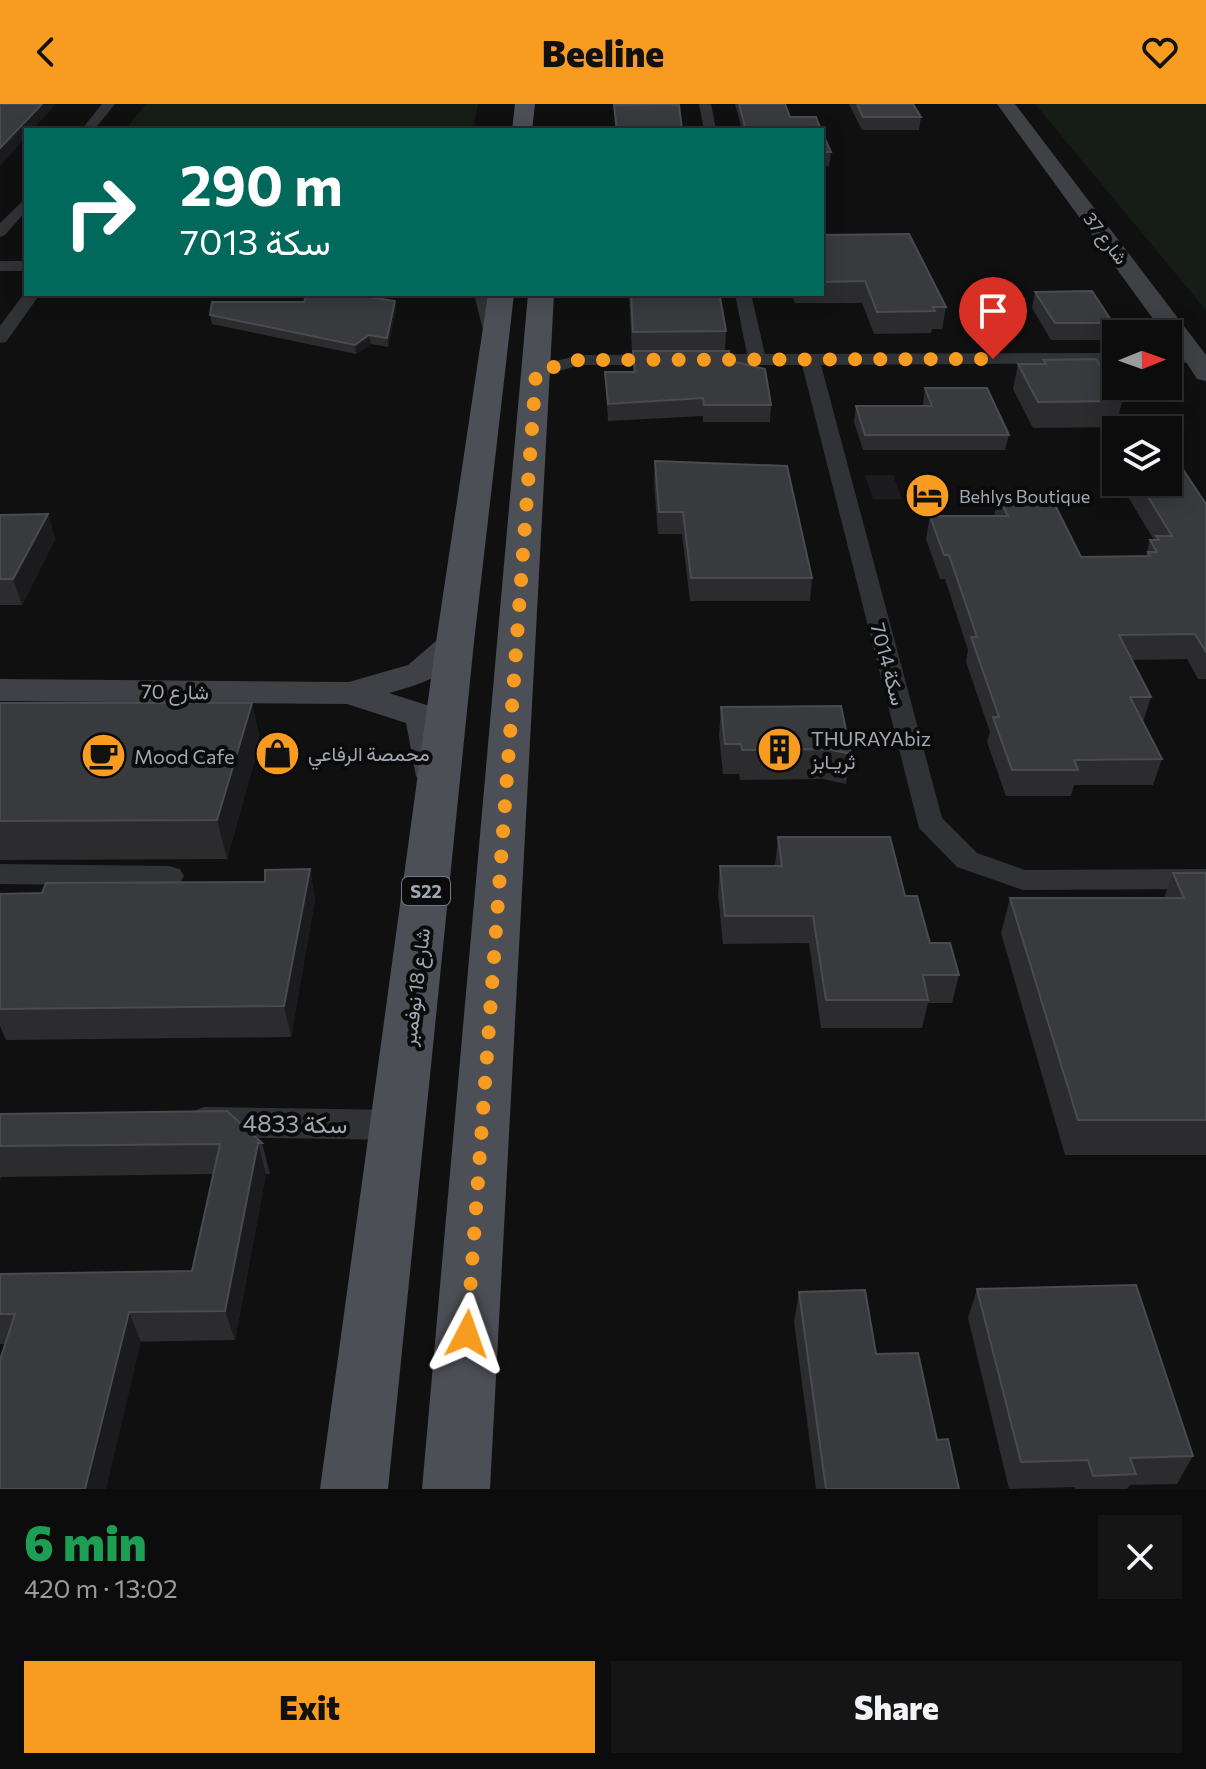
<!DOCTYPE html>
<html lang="en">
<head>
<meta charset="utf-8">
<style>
  body { margin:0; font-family:Commissioner,Vazirmatn,sans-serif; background:#151516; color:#f1f3f6; height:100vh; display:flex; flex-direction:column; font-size:30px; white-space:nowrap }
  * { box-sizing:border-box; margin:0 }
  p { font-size:26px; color:#9a9b9d }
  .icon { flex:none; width:44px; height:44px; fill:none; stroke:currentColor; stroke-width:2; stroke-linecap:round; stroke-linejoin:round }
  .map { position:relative; height:1385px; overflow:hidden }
  .sheet { display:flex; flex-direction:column; background:#0c0c0d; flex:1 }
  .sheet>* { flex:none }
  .top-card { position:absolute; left:24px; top:24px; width:800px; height:168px; border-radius:0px; box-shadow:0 4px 20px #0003,0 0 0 2px #2c2c2e; background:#00695c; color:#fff; overflow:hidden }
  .needle { width:52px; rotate:89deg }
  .controls { position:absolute; left:1102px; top:216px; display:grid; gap:16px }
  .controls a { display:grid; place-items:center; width:80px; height:80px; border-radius:0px; background:#0c0c0d; box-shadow:0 4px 20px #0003,0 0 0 2px #2c2c2e; font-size:40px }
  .pin { position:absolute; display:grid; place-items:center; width:68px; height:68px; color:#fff; margin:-82px -34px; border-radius:50% 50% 50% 0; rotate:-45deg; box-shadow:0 0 8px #0007 }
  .pin .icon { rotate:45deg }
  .me { position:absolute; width:88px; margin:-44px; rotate:4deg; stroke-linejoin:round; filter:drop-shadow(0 0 6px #0008) }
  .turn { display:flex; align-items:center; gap:28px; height:168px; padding:0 24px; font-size:36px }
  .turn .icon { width:104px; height:104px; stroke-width:2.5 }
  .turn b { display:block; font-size:56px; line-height:68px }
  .round { display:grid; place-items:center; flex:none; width:84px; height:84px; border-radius:0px; background:#151516 }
  .overview { display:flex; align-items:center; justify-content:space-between; height:136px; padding:0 24px }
  h1 { font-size:48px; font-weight:800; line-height:60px; color:#1e9e55 }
  .button { display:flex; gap:16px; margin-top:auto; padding:16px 24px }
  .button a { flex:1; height:92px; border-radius:0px; background:#f89c21; color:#111; font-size:32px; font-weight:800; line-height:92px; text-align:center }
  .button a+a { background:#151516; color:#f1f3f6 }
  header { display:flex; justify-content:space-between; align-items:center; height:104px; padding:0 24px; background:#f89c21; color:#111; font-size:36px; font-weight:800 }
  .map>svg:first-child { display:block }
</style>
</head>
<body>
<header><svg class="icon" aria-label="back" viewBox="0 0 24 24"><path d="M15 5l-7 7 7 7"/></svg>Beeline<svg class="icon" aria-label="heart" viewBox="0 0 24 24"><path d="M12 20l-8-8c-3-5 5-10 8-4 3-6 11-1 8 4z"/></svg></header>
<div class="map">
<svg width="1206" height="1385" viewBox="0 0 1206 1385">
  <rect width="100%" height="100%" fill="#101011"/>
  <!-- built -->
  <path fill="#1c1c1e" d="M865,371H893L902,395H873Z"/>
  <!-- green -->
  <g fill="#161c16">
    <path d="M146,0H478L473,26H125Z"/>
    <path d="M1035,0H1206V206Z"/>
  </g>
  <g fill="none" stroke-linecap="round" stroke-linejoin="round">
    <!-- street -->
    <g fill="#313236" fill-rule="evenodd">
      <path d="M102,0H115L94,26H81Z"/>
      <path d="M699,0H711L716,26H704Z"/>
      <path d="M26,94V107L5,131L0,133V119Z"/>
      <rect x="0" y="157" width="26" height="10"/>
      <path d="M26,187V190H40L6,238L0,239V222Z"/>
      <path d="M474,190H490L504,238L501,242H489L486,238Z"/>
      <path d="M735,190H751L765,250L1116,249V259L821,261L942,714L977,749L1025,766L1206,765V785L1023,786L957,763L919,724L802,261H580L536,274L527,268L529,264L579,251L747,250Z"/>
      <path d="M1168,249H1195L1204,254L1195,259H1168Z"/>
      <path d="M0,760L169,762L180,765L184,772L180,779L169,782L0,780Z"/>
      <path d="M204,1003L399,1006L412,1011L417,1021L412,1031L399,1036L204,1033L192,1028L186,1018L192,1008Z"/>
    </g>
    <!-- secondary -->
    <g fill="#3f4146" fill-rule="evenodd">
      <path d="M997,0H1015L1206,251V277L1197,275L1168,230H1164Z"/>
      <path d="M455,527L467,531L473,538C450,571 425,579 389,589L436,604L442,612L456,672L450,681L436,685L422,681L416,672L406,619L347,600L0,597V575L349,578L408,561L443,531Z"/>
    </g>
    <!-- primary -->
    <g fill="#4d4f56" fill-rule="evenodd">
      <path d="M515,0H535L532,26H512Z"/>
      <path d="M488,190H514L474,538L388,1385H320L436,538Z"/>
      <path d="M528,190H554L490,1385H422Z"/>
    </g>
  </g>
  <!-- wall -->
  <g fill="#2c2c2f">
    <path d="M735,0H785L790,13L821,26H742Z"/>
    <path d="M849,0H913L921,13L919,26H862Z"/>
    <path d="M614,1L682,26H615Z"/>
    <path d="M822,28L831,48L829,62H822Z"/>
    <path d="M822,131L946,203L942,225H932L931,229L874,230L862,199H795L792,190H822Z"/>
    <path d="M1035,188L1113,219L1109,236H1051L1032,204Z"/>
    <path d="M629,190H712L726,227L725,247L731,257L771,301L770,318H703V312L608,317L605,268H633V248H632Z"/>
    <path d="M395,197L396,206L388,243L371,240L356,250L212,220L210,211Z"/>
    <path d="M1043,256L1122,297L1116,323L1033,324L1013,285L1018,260H1042Z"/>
    <path d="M925,284L1009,331L1005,346H863L854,318L856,302H924L923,299Z"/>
    <path d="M655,357L812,474L810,497H690L682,430H658L654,379Z"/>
    <path d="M1119,378H1168L1206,400V575H1198L1187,555L1132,556L1151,593L1143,618L1162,655L1153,681H1074L1071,692H1006L987,638L990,628L966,558L968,546L945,475H940L926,435L930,412H994L998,392L1081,453L1146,452L1150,436H1154Z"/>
    <path d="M48,410L55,435L22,501H0V411Z"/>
    <path d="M0,599H252L260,637L227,755L0,756Z"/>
    <path d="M721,603L851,650L846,680L823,675L740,676L739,670H723L719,632Z"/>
    <path d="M778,733L905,792L930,839L959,871L952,899H928L922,924H821L809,839L723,840L718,790L720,762H775Z"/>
    <path d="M310,765L315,795L291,933L6,936L0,922V790L42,789L265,778Z"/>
    <path d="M1173,769H1206V1051H1065L1001,829L1010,794H1164Z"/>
    <path d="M0,1010L262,1039L270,1070H266L235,1236L0,1240V1170L192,1167L213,1070L1,1073L0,1075Z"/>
    <path d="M977,1185L1193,1352L1177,1380L1130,1381L1127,1385H1075V1383L1009,1385L968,1214Z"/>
    <path d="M799,1188L876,1250L937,1336L959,1385H816L794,1218Z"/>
  </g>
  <!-- shaded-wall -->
  <g fill="#1b1b1d">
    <path d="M42,0H56L32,26H26V33L0,62V44Z"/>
    <path d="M395,197L396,206L388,243L387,234Z"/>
    <path d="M369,231L371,240L356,250L355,241Z"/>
    <path d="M48,410L55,435L22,501L13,475Z"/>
    <path d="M252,599L260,637L227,755L217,716Z"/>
    <path d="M310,765L315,795L291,933L284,902Z"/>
    <path d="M258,1039L266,1070L235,1236L225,1207Z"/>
    <path d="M129,1208L141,1238L106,1385H85Z"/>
  </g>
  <!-- building -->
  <g fill="#383a3d" stroke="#484b50" stroke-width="2">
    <path d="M0,0H42L0,44Z"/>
    <path d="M668,0L679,1L682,26H617L614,1Z"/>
    <path d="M739,0H785L790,13H816L821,26H746Z"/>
    <path d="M857,0H913L921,13H863Z"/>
    <path d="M822,28L831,48H822Z"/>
    <path d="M909,130L946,203H933L935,207L877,208L865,177L822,178V131Z"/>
    <path d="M1092,187L1113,219H1055L1035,188Z"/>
    <path d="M307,190H351L395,197L387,234L369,231L355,241L210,211L212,198H304Z"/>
    <path d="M631,190H712L713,193H720L726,227L633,228Z"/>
    <path d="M633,247H729L731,257L765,265L771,301H704L703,294L608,300L605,268H635Z"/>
    <path d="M1096,255L1122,297L1038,298L1018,260H1046L1043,256Z"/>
    <path d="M925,284H987L1009,331H865L856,302H932Z"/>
    <path d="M1168,346H1170L1206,400V548L1195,530L1119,531L1151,593H1130L1162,655L1074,656L1078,666H1012L993,613H999L971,533H977L949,451H944L930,412H1008L998,392L1050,391L1081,453L1150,452L1148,448H1157L1150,436H1159L1156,432H1172L1139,378H1168Z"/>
    <path d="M655,357L787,362L812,474H691L683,408H659Z"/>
    <path d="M48,410L13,475H0V411Z"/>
    <path d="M0,599H252L217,716L0,717Z"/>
    <path d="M841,602L851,650L827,645L742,646L741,640H725L721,603Z"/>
    <path d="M778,733H890L905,792H917L930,839H950L959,871H923L928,896H826L813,812H725L720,762H782Z"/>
    <path d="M310,765L284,902L0,905V790L42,789L46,779L265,778V766Z"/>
    <path d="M1173,769H1206V1016H1078L1010,794H1184Z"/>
    <path d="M227,1007L262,1039H258L225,1207L129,1208L85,1385H0V1256L15,1210H0V1170L192,1167L220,1040L0,1042V1010Z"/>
    <path d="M1136,1181L1193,1352L1130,1354L1136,1370L1093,1372L1088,1356L1021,1358L977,1185Z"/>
    <path d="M865,1186L876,1250L918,1249L937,1336L948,1335L959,1385H826L799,1188Z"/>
  </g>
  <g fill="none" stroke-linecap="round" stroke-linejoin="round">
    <!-- route -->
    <path stroke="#f89c21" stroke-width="14" stroke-dasharray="0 25.2" d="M467,1230L536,268L579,256L993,255"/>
  </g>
  <!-- icons -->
  <defs>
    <symbol id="hotel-disc" viewBox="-11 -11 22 22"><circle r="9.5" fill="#f89c21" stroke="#0b0b0c"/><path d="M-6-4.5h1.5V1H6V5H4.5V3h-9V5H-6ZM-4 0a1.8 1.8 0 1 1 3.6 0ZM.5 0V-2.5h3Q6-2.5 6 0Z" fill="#111"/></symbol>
    <symbol id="building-disc" viewBox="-11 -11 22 22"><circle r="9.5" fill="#f89c21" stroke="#0b0b0c"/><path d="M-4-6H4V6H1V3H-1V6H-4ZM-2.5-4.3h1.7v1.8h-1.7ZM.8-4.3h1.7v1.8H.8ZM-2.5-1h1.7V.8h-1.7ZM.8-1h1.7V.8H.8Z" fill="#111"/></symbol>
    <symbol id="shop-disc" viewBox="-11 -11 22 22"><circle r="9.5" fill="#f89c21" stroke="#0b0b0c"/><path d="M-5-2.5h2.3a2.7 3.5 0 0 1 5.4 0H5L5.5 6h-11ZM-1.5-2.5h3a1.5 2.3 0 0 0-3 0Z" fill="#111"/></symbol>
    <symbol id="cafe-disc" viewBox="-11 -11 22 22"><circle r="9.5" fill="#f89c21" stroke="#0b0b0c"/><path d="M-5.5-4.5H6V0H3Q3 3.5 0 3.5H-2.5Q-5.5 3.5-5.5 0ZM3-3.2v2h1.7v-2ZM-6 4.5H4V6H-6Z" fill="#111"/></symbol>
  </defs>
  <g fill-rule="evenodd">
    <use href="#hotel-disc" x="902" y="366" width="51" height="51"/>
    <use href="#building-disc" x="754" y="620" width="51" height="51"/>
    <use href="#shop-disc" x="252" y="624" width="51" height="51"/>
    <use href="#cafe-disc" x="78" y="626" width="51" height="51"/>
  </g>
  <g text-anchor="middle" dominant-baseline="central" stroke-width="8" stroke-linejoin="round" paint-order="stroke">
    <!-- far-street labels -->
    <g font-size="18" fill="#a0a8b3" stroke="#0b0b0c">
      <text transform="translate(1106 134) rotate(53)">شارع 37</text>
    </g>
    <!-- far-poi labels -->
    <g font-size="18" fill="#a0a8b3" stroke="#0b0b0c" text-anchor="start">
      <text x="959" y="392">Behlys Boutique</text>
    </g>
    <!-- shield labels -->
    <rect fill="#0b0b0c" stroke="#737981" stroke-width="2" x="402" y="773" width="48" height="28" rx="6"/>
    <g font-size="18" font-weight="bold" fill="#a0a8b3">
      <text x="426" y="787">S22</text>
    </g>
    <!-- street labels -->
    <g font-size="20" fill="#a0a8b3" stroke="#0b0b0c">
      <text transform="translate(889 560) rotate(75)">سكة 7014</text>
      <text transform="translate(175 587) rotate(1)">شارع 70</text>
      <text transform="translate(415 883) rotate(-83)">شارع 18 نوفمبر</text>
    </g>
    <!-- poi labels -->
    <g font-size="20" fill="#a0a8b3" stroke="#0b0b0c" text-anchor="start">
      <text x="811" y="634">THURAYAbiz<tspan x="811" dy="23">ثريـابز</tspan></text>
      <text x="308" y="649">محمصة الرفاعي</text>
      <text x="134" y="652">Mood Cafe</text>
    </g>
    <!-- near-street labels -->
    <g font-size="24" fill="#a0a8b3" stroke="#0b0b0c">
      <text transform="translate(295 1019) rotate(1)">سكة 4833</text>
    </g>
  </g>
</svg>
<div class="controls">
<a><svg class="needle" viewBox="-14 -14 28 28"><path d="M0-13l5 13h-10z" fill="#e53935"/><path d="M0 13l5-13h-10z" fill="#9a9b9d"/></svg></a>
<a><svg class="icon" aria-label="layers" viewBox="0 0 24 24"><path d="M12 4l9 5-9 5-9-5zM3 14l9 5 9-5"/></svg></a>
</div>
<div class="pin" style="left:993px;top:255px;background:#d93025"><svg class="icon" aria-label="arrive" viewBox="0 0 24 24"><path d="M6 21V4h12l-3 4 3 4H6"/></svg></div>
<svg class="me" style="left:467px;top:1230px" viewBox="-20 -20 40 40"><path d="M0-17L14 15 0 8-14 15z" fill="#f89c21" stroke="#fff" stroke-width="4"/></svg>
<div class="top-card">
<div class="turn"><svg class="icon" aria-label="right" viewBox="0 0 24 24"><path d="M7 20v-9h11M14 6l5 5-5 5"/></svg><div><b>290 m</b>سكة 7013</div></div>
</div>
</div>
<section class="sheet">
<div class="overview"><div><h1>6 min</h1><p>420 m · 13:02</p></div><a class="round"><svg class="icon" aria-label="close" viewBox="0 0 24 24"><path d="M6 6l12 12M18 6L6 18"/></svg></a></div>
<div class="button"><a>Exit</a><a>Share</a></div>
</section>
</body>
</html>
